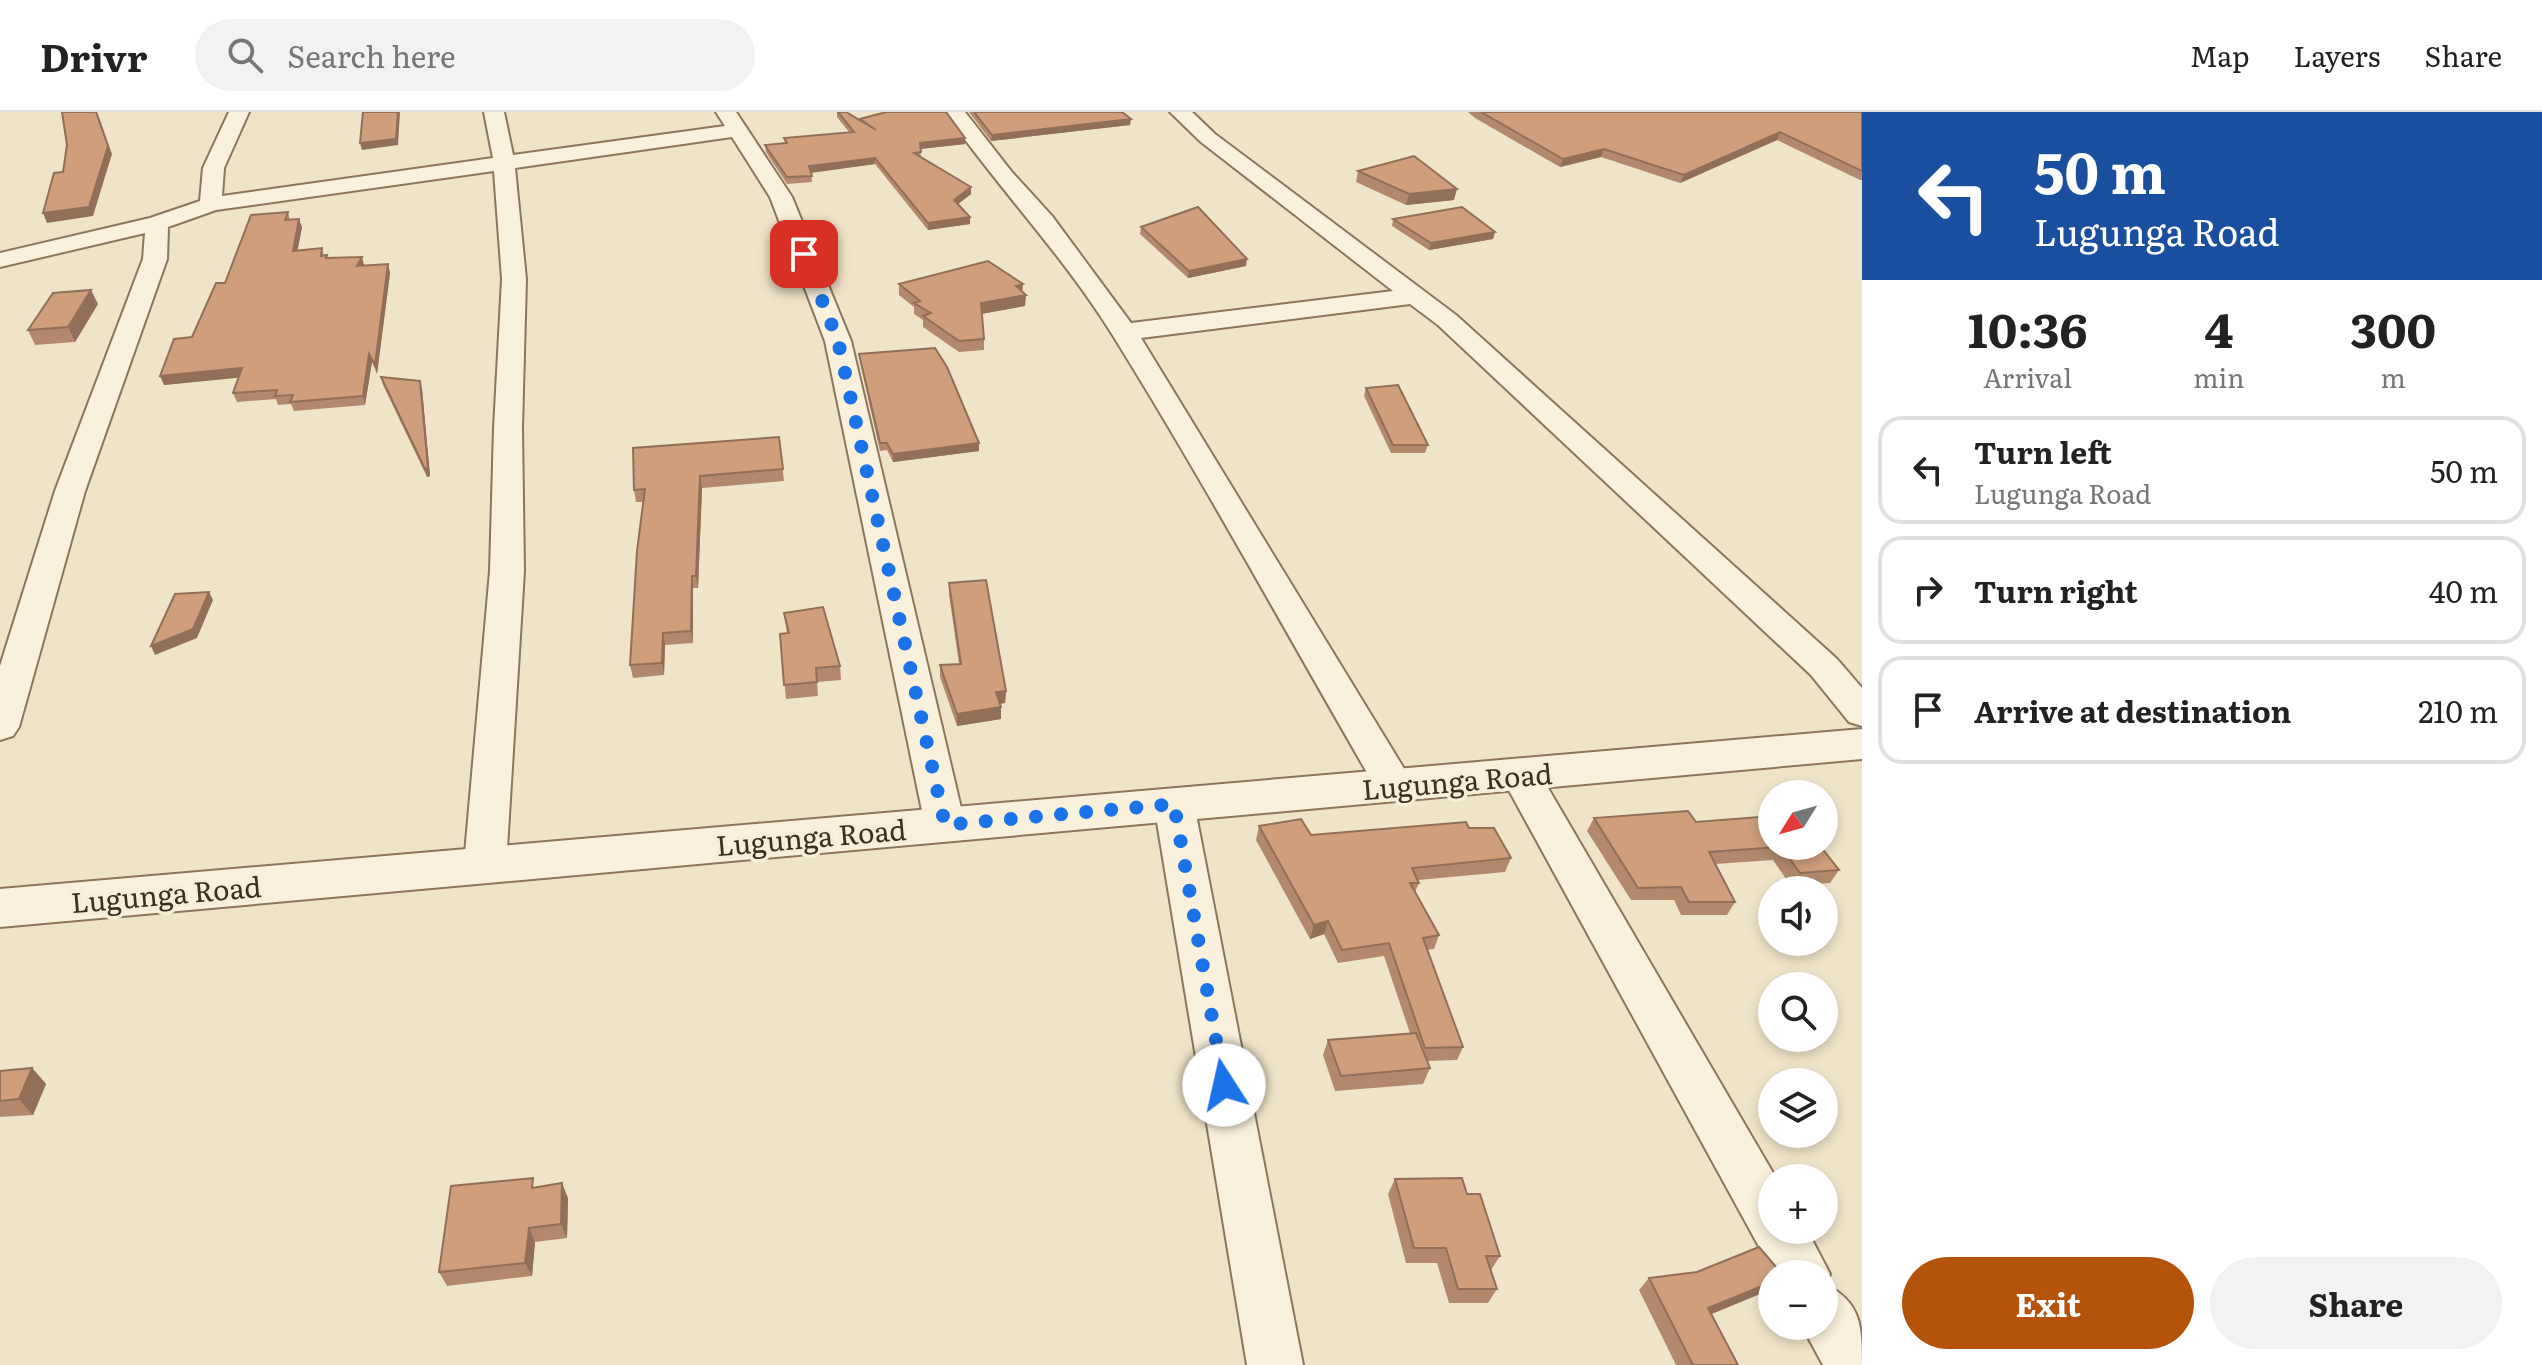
<!DOCTYPE html>
<html lang="en">
<head>
<meta charset="utf-8">
<style>
  body { margin:0; font-family:Literata,serif; background:#f2f2f2; color:#222; height:100vh; display:flex; flex-direction:column; font-size:30px; white-space:nowrap }
  * { box-sizing:border-box; margin:0 }
  p { font-size:26px; color:#767676 }
  .icon { flex:none; width:44px; height:44px; fill:none; stroke:currentColor; stroke-width:2; stroke-linecap:round; stroke-linejoin:round }
  .map { position:relative; flex:1; overflow:hidden }
  .drawer { display:flex; flex-direction:column; background:#fff; width:680px }
  .drawer>* { flex:none }
  .top-card { background:#1a4fa0; color:#fff; overflow:hidden }
  .needle { width:52px; rotate:233deg }
  .tools { position:absolute; left:1758px; top:668px; display:grid; gap:16px }
  .tools a { display:grid; place-items:center; width:80px; height:80px; border-radius:50%; background:#fff; box-shadow:0 4px 12px #0003; font-size:40px }
  .pin { position:absolute; display:grid; place-items:center; width:68px; height:68px; color:#fff; margin:-34px; border-radius:16px; box-shadow:0 4px 12px #0006 }
  .me { position:absolute; width:88px; margin:-44px; rotate:350deg; stroke-linejoin:round; filter:drop-shadow(0 0 6px #0008) }
  .turn { display:flex; align-items:center; gap:28px; height:168px; padding:0 40px; font-size:36px }
  .turn .icon { width:104px; height:104px; stroke-width:2.5 }
  .turn b { display:block; font-size:56px; line-height:68px }
  .eta { display:flex; justify-content:space-evenly; align-items:center; height:136px; text-align:center }
  .eta b { font-size:48px; font-weight:700; line-height:56px }
  .button { display:flex; gap:16px; margin-top:auto; padding:16px 40px }
  .button a { flex:1; height:92px; border-radius:48px; background:#b45309; color:#fff; font-size:32px; font-weight:700; line-height:92px; text-align:center }
  .button a+a { background:#f2f2f2; color:#222 }
  ul { padding:0; list-style:none }
  li { display:flex; align-items:center; gap:24px; height:108px; margin:0 16px 12px; padding:0 24px; border:4px solid #e0e0e0; border-radius:24px }
  li div { flex:1 }
  li b { display:block; font-size:30px }
  li em { font-style:normal }
  header { display:flex; align-items:center; gap:48px; box-sizing:border-box; height:112px; padding:0 40px; background:#fff; border-bottom:2px solid #e0e0e0 }
  header strong { font-size:38px }
  nav { display:flex; gap:44px; margin-inline-start:auto; font-size:28px }
  .search { width:560px; height:72px; background:#f2f2f2; display:flex; align-items:center; gap:20px; box-sizing:border-box; padding:0 28px; border-radius:44px; color:#767676; font-size:30px }
  main { display:flex; flex:1; min-height:0 }
  .map>svg:first-child { display:block }
</style>
</head>
<body>
<header>
<strong>Drivr</strong>
<div class="search"><svg class="icon" aria-label="search" viewBox="0 0 24 24"><circle cx="10" cy="10" r="6"/><path d="M15 15l6 6"/></svg>Search here</div>
<nav><a>Map</a><a>Layers</a><a>Share</a></nav>
</header>
<main>
<div class="map">
<svg width="1862" height="1253" viewBox="0 0 1862 1253">
  <rect width="100%" height="100%" fill="#f0e4c8"/>
  <g fill="none" stroke-linecap="round" stroke-linejoin="round">
    <defs>
      <g id="minor">
        <path d="M229,0H249L224,56L222,84L493,46L484,0H504L513,43L725,14L716,0H736L792,85L851,229L965,713L959,724L945,728L931,724L925,713L825,229L770,85L732,25L515,56L526,167L522,316L524,459L506,753L500,764L485,769L470,764L464,753L490,459L494,316L502,167L494,59L216,98L168,115L167,147L85,379L19,615L13,624L0,628V554L55,379L143,147L145,121L0,155V141L150,106L200,89L203,56Z"/>
        <path d="M945,0H965L1011,59L1052,104L1131,211L1393,179L1201,30L1170,0H1192L1215,22L1456,203L1837,547L1862,576V614L1849,610L1811,563L1438,213L1410,192L1141,226L1414,673L1408,683L1394,687L1380,683C1291,530 1206,373 1112,222C1063,143 998,76 945,0Z"/>
        <path d="M1520,648L1534,652L1776,1066H1772V1118H1807L1830,1162L1825,1173C1862,1189 1862,1217 1862,1253H1823L1802,1214H1824V1162H1774L1500,662L1506,652Z"/>
        <path d="M1174,677L1188,682L1194,692L1303,1253H1247L1154,692L1160,682Z"/>
      </g>
      <path id="tertiary" d="M1862,617V647L0,815V777Z"/>
    </defs>
    <!-- minor casing -->
    <use href="#minor" stroke="#8d765c" stroke-width="4"/>
    <!-- tertiary casing -->
    <use href="#tertiary" stroke="#8d765c" stroke-width="4"/>
    <!-- minor -->
    <use href="#minor" fill="#faf1dc" fill-rule="evenodd"/>
    <!-- tertiary -->
    <use href="#tertiary" fill="#faf1dc" fill-rule="evenodd"/>
  </g>
  <!-- wall -->
  <g fill="#b2896c">
    <path d="M837,0H846L860,8L965,32L920,37L921,45L971,75V82L958,92L970,112L928,118L875,52L811,61L812,70L787,72L766,40L765,33L785,31L784,26L849,20L837,5Z"/>
    <path d="M969,0H1122L1130,13L991,29Z"/>
    <path d="M1468,0H1862V68H1860L1777,28L1680,71L1601,45L1560,55L1475,6Z"/>
    <path d="M1358,59L1454,88L1406,93L1356,70Z"/>
    <path d="M288,100L290,108L302,115L297,139L322,136L324,144L327,143L328,146L364,153V154L388,152L390,161L377,262L372,250L365,293L294,299L291,292L278,293L276,287L237,290L233,281L239,265L164,273L225,171Z"/>
    <path d="M1393,107L1495,120L1493,127L1429,138L1392,114Z"/>
    <path d="M1141,115L1246,154L1188,166L1140,122Z"/>
    <path d="M899,172L1022,180L1025,194L982,202L984,227V238L959,240L923,215V208L914,202V195L899,183Z"/>
    <path d="M98,192L75,230L35,233L28,218Z"/>
    <path d="M859,242L979,339L893,350L887,338L880,339L860,250Z"/>
    <path d="M381,265L422,277L430,364L427,365L383,273Z"/>
    <path d="M1366,276L1428,333L1425,341H1391L1364,284Z"/>
    <path d="M779,325L784,369L702,376L698,476H693V531L665,533L664,563L633,566L630,553L643,390H636L634,378Z"/>
    <path d="M949,471L1006,579L1005,591L1000,592L1001,595V607L957,614L940,565V553L959,552L949,482Z"/>
    <path d="M784,501L840,554L841,568L817,570L818,584L786,587L780,522H787Z"/>
    <path d="M1594,706L1696,710L1820,734L1839,758L1830,771L1791,774L1773,748L1715,752L1735,790L1727,803H1681L1674,788H1631L1587,719Z"/>
    <path d="M1259,714L1311,723L1469,716L1511,746L1505,760L1418,768L1419,771L1415,780L1439,823L1434,837L1427,838L1463,935L1457,948L1427,949L1430,956L1423,972L1335,979L1323,943L1328,928L1410,921L1384,844L1338,851L1324,822L1310,827L1256,728Z"/>
    <path d="M32,956L46,972L33,1003L0,1005V959Z"/>
    <path d="M1395,1067L1467,1082L1500,1144L1491,1158L1497,1177L1488,1191H1449L1437,1151H1406L1388,1082Z"/>
    <path d="M538,1076L568,1086L567,1126L535,1130L532,1164L447,1174L439,1160Z"/>
    <path d="M1772,1162V1177L1711,1202L1738,1253H1676L1639,1178L1649,1166Z"/>
  </g>
  <!-- shaded-wall -->
  <g fill="#916f58">
    <path d="M97,0L112,42L93,104L47,111L43,101Z"/>
    <path d="M398,0H400L398,33L362,38L360,31Z"/>
    <path d="M1131,7L1130,13L991,29L992,23Z"/>
    <path d="M1780,20L1777,28L1680,71L1684,63Z"/>
    <path d="M965,26V32L920,37V31Z"/>
    <path d="M1604,37L1601,45L1560,55L1563,47Z"/>
    <path d="M875,46V52L809,61V54Z"/>
    <path d="M971,75V82L954,95V88Z"/>
    <path d="M1457,77L1454,88L1406,93L1409,82Z"/>
    <path d="M970,105V112L928,118V111Z"/>
    <path d="M299,107L302,115L296,147L293,139Z"/>
    <path d="M1495,120L1493,127L1429,138L1431,131Z"/>
    <path d="M362,145L364,153L360,163L357,154Z"/>
    <path d="M1247,147L1246,154L1188,166L1189,159Z"/>
    <path d="M388,152L390,161L377,262L375,253Z"/>
    <path d="M1023,172L1022,183H1026L1025,194L980,202L981,191L1016,174Z"/>
    <path d="M91,178L98,192L75,230L68,215Z"/>
    <path d="M369,242L372,250L365,293L363,284Z"/>
    <path d="M242,256L246,265L164,273L160,264Z"/>
    <path d="M420,269L422,277L430,364L427,365L425,357Z"/>
    <path d="M979,331V339L893,350V342Z"/>
    <path d="M700,364L702,376L698,476L696,464Z"/>
    <path d="M692,464L693,476V531L691,519Z"/>
    <path d="M209,480L213,488L197,526L155,543L151,534Z"/>
    <path d="M663,521L665,533L664,563L662,551Z"/>
    <path d="M1006,579L1005,591L995,592L996,580Z"/>
    <path d="M1001,595V607L957,614V602Z"/>
    <path d="M1328,809L1324,822L1310,827L1314,813Z"/>
    <path d="M32,956L46,972L33,1003L19,987Z"/>
    <path d="M562,1071L568,1086L567,1126L561,1112Z"/>
    <path d="M529,1116L535,1130L532,1164L525,1151Z"/>
    <path d="M1772,1170V1177L1697,1208L1708,1196Z"/>
  </g>
  <!-- building -->
  <g fill="#cf9f7d" stroke="#916f58" stroke-width="2">
    <path d="M62,0H96L108,34L89,95L43,101L54,61L63,60L67,33Z"/>
    <path d="M363,0H398L396,27L360,31Z"/>
    <path d="M838,0H846L876,18L860,7L886,0H946L965,26L920,31L921,40L914,41L971,75L954,88L970,105L928,111L875,46L809,54L812,64L787,65L765,33L787,31L784,26L854,20Z"/>
    <path d="M974,0H1122L1131,7L992,23Z"/>
    <path d="M1481,0H1862V59L1780,20L1684,63L1604,37L1563,47Z"/>
    <path d="M1414,44L1457,77L1409,82L1358,59Z"/>
    <path d="M1198,95L1247,147L1189,159L1141,115Z"/>
    <path d="M1462,95L1495,120L1431,131L1393,107Z"/>
    <path d="M288,100L285,108L299,107L293,139L322,136L321,144L327,143L326,146L362,145L357,154L388,152L375,253L369,242L363,284L290,290L293,283L275,284L277,278L233,281L242,256L160,264L174,227L192,225L216,171H225L251,103Z"/>
    <path d="M988,149L1023,172L1016,174L1026,183L981,191L984,227L959,229L923,204L931,201L914,191L920,189L899,172Z"/>
    <path d="M91,178L68,215L28,218L53,181Z"/>
    <path d="M935,236L947,255L979,331L893,342L887,331H880L859,242Z"/>
    <path d="M381,265L420,269L428,356L425,357Z"/>
    <path d="M1398,273L1428,333H1393L1366,276Z"/>
    <path d="M779,325L783,357L700,364L696,464H692L691,519L663,521L662,551L630,553L637,439L645,377L634,378L633,336Z"/>
    <path d="M986,468L1006,579L996,580L1001,595L957,602L940,553L961,552L949,471Z"/>
    <path d="M209,480L193,517L151,534L175,482Z"/>
    <path d="M823,495L840,554L816,556L817,570L784,573L780,522L789,521L784,501Z"/>
    <path d="M1688,699L1696,710L1772,704V734H1820L1839,758L1800,761L1781,735L1709,740L1735,790H1689L1681,775L1638,776L1594,706Z"/>
    <path d="M1301,707L1311,723L1466,710L1469,716H1494L1511,746L1412,756L1419,771H1410L1439,823L1423,826L1463,935L1425,936L1389,831L1342,838L1328,809L1314,813L1259,714Z"/>
    <path d="M1416,921L1430,956L1341,964L1328,928Z"/>
    <path d="M32,956L19,987L0,989V959Z"/>
    <path d="M533,1066L532,1076L562,1071L561,1112L529,1116L525,1151L439,1160L451,1074Z"/>
    <path d="M1462,1066L1467,1082H1480L1500,1144H1486L1497,1177H1458L1446,1136H1414L1395,1067Z"/>
    <path d="M1759,1135L1782,1162H1772V1170L1708,1196L1738,1253H1693L1649,1166L1697,1160Z"/>
  </g>
  <g fill="none" stroke-linecap="round" stroke-linejoin="round">
    <!-- route -->
    <path stroke="#1a73e8" stroke-width="14" stroke-dasharray="0 25.2" d="M804,142L838,229L945,713L1174,692L1224,973"/>
  </g>
  <g text-anchor="middle" dominant-baseline="central" stroke-width="7" stroke-linejoin="round" paint-order="stroke">
    <!-- street labels -->
    <g font-size="28" fill="#3d2e20" stroke="#f7eed8">
      <text transform="translate(1457 668) rotate(-5)">Lugunga Road</text>
      <text transform="translate(811 724) rotate(-5)">Lugunga Road</text>
      <text transform="translate(166 781) rotate(-5)">Lugunga Road</text>
    </g>
  </g>
</svg>
<div class="tools">
<a><svg class="needle" viewBox="-14 -14 28 28"><path d="M0-13l5 13h-10z" fill="#e53935"/><path d="M0 13l5-13h-10z" fill="#767676"/></svg></a>
<a><svg class="icon" aria-label="sound" viewBox="0 0 24 24"><path d="M4 9h4l5-4v14l-5-4H4zM17 9q2 3 0 6"/></svg></a>
<a><svg class="icon" aria-label="search" viewBox="0 0 24 24"><circle cx="10" cy="10" r="6"/><path d="M15 15l6 6"/></svg></a>
<a><svg class="icon" aria-label="layers" viewBox="0 0 24 24"><path d="M12 4l9 5-9 5-9-5zM3 14l9 5 9-5"/></svg></a>
<a>+</a>
<a>−</a>
</div>
<div class="pin" style="left:804px;top:142px;background:#d93025"><svg class="icon" aria-label="arrive" viewBox="0 0 24 24"><path d="M6 21V4h12l-3 4 3 4H6"/></svg></div>
<svg class="me" style="left:1224px;top:973px" viewBox="-20 -20 40 40"><circle r="19" fill="#fff"/><path d="M0-13L10 11 0 6-10 11z" fill="#1a73e8"/></svg>
</div>
<section class="drawer">
<div class="top-card">
<div class="turn"><svg class="icon" aria-label="left" viewBox="0 0 24 24"><path d="M17 20v-9H6M10 6l-5 5 5 5"/></svg><div><b>50 m</b>Lugunga Road</div></div>
</div>
<div class="eta">
<div><b>10:36</b><p>Arrival</p></div>
<div><b>4</b><p>min</p></div>
<div><b>300</b><p>m</p></div>
</div>
<ul>
<li><svg class="icon" aria-label="left" viewBox="0 0 24 24"><path d="M17 20v-9H6M10 6l-5 5 5 5"/></svg><div><b>Turn left</b><p>Lugunga Road</p></div><em>50 m</em></li>
<li><svg class="icon" aria-label="right" viewBox="0 0 24 24"><path d="M7 20v-9h11M14 6l5 5-5 5"/></svg><div><b>Turn right</b></div><em>40 m</em></li>
<li><svg class="icon" aria-label="arrive" viewBox="0 0 24 24"><path d="M6 21V4h12l-3 4 3 4H6"/></svg><div><b>Arrive at destination</b></div><em>210 m</em></li>
</ul>
<div class="button"><a>Exit</a><a>Share</a></div>
</section>
</main>
</body>
</html>
